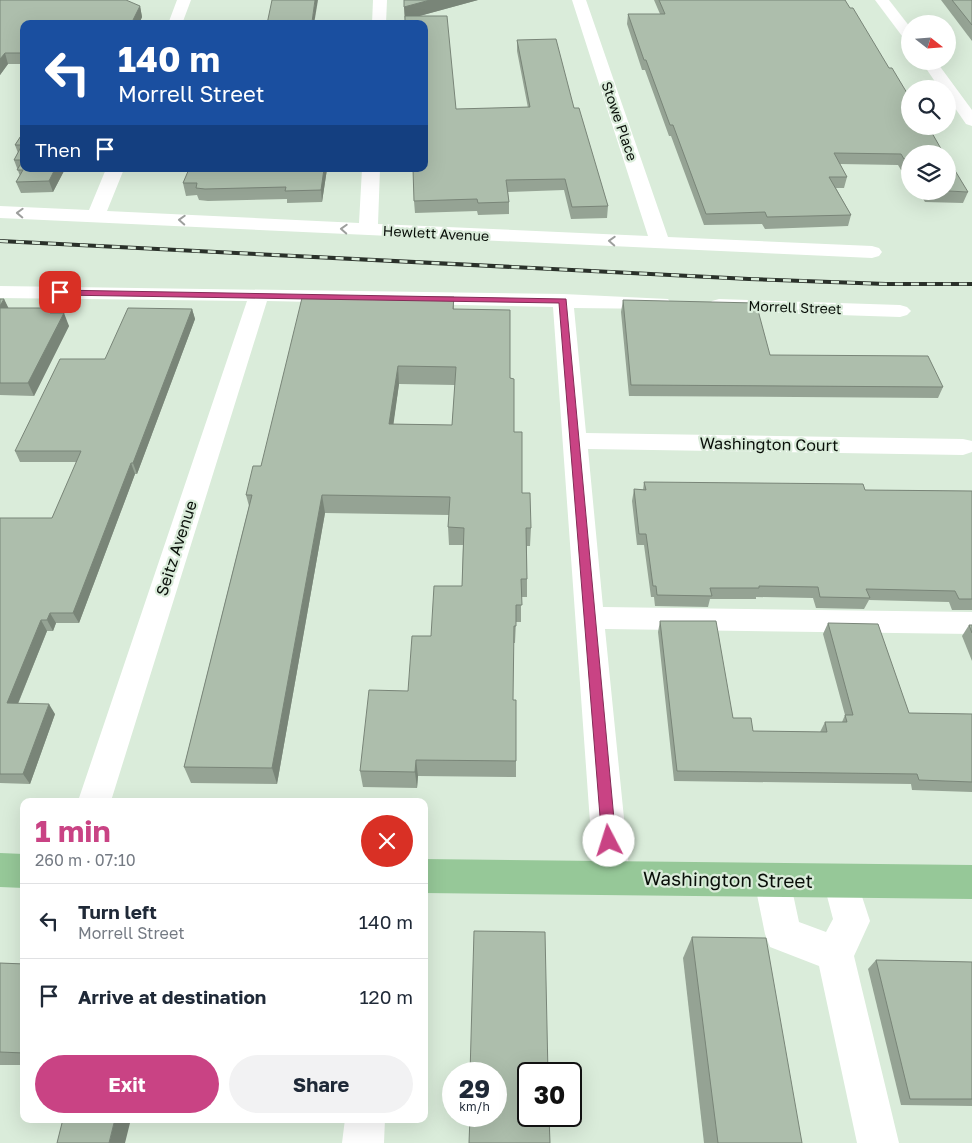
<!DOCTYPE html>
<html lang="en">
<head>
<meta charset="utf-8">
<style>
  body { margin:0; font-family:"Golos Text",sans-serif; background:#f2f2f3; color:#1f2937; height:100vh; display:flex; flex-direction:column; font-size:19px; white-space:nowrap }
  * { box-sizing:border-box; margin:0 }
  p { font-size:16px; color:#747a83 }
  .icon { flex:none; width:28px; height:28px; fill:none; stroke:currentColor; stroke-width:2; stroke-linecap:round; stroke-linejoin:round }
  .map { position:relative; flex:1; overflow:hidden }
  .details { position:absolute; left:20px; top:798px; width:408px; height:325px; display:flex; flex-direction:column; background:#fff; border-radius:10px; box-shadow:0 5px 20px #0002 }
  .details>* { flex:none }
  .hud { position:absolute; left:20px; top:20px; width:408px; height:152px; border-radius:10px; box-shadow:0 5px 20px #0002; background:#1a4fa0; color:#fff; overflow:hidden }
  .needle { width:32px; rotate:107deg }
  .tools { position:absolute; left:901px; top:15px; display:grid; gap:10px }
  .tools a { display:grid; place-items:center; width:55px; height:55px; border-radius:50%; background:#fff; box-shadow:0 5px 20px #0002; font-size:25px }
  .speed { position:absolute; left:442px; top:1062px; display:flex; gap:10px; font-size:25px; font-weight:700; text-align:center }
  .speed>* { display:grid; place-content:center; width:65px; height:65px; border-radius:50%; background:#fff; box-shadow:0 5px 20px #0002; line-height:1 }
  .speed small { font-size:12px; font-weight:400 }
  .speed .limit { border:2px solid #111; border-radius:8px; background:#fff; color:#111 }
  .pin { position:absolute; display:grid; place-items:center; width:42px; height:42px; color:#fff; margin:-21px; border-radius:10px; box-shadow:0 2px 8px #0006 }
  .me { position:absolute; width:55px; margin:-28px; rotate:355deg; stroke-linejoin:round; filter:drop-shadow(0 0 4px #0008) }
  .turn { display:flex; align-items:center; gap:18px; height:105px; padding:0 15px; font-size:22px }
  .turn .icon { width:65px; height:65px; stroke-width:2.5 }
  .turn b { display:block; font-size:35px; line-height:42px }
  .then { display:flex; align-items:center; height:48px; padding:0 15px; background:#0003; gap:10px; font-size:19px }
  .round { display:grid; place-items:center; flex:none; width:52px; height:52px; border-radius:26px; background:#f2f2f3 }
  .headline { display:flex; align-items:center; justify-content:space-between; height:85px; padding:0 15px }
  h1 { font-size:30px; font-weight:700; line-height:38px; color:#c94384 }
  .button { display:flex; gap:10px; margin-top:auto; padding:10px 15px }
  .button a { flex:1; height:58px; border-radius:30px; background:#c94384; color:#fff; font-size:20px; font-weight:700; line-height:58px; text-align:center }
  .button a+a { background:#f2f2f3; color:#1f2937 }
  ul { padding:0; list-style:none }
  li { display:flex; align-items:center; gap:15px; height:75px; padding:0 15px; border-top:1px solid #e0e1e3 }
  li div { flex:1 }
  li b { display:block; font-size:19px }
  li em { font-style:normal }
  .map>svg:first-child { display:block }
</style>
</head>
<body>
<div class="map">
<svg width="972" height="1143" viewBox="0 0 972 1143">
  <rect width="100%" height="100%" fill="#daecda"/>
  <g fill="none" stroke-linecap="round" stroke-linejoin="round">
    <!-- minor -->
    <g fill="#fff" fill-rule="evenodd">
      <path d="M177,0H191L182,24H168Z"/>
      <path d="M373,0H387L386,24H372Z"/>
      <path d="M572,0H586L668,237L872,246L879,248L882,252L879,256L872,258L0,218V206L89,210L106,169H124L107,211L359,223L362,169H380L378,224L648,236Z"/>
      <path d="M875,0H889L910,27V41L905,40Z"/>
      <path d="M921,61H936L972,110V126L966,124L948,98V89H940Z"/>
      <path d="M0,286L563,294L668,299L671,303L668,307L661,309L574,308L586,433L963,439L972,441V452L963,455L588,449L603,607L972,612V634L605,629L630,878L624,890L612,895L600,890L594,878L553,307L267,301L111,801H78L247,301L0,298Z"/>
      <path d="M719,299L900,305L907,307L911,311L907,315L900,317L719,311L712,309L709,305L712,301Z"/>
      <path d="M772,863L784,868L790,880L799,922L826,932L833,919L823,881L829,869L841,864L853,869L870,921L854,956L899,1143H857L819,966L770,947L765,934L754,880L760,868Z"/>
      <path d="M345,1119H385L384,1143H342Z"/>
    </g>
    <!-- major -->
    <g fill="#96c898" fill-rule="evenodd">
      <path d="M0,853L24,854V888L0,887Z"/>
      <path d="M424,859L972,865V899L424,893Z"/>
    </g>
    <defs>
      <path id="rail" d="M0,241L749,279L886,284H972"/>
    </defs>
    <!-- rail casing -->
    <use href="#rail" stroke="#2a312a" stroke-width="4"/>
    <!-- rail -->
    <use href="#rail" stroke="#daecda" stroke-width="2.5" stroke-dasharray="8" stroke-linecap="butt"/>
  </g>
  <!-- wall -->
  <g fill="#95a394" fill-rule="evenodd">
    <path d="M0,0L140,6L142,17L139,24H24V64H8L0,75Z"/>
    <path d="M404,0H478L419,16L456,109L528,108L517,51V40L574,108L608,206L607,218L571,219L564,190L508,192L509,202V214L478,215L477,211L415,213L414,201L424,169L405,24Z"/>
    <path d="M654,0H845L910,154V176L907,170H901L898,165L840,164L847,177L844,188H836L851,215L848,226L765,229L762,224L704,225L671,136H669L645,70H642L627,24L628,14H660Z"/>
    <path d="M941,0H972V41Z"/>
    <path d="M24,131L65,169L53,192L21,193L16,182L20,176L14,160L18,153L15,145Z"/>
    <path d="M185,169H327L322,202L287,203V199L208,201L199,200L197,195L186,196L183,183L189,170Z"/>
    <path d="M918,191H948L968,192L963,203L925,202Z"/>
    <path d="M454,297V309L510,378L514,432L522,493L531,528L530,546H527V597H521V622H516L515,643H513V700L516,761V777L418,776L417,788L363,787L360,771L408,691L431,636L462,586L463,545H449L448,527L449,515L325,513L277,784L191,783L184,767L249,506L246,495L261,466L359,299ZM399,384L455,385L452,425L393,424Z"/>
    <path d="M0,299H4L8,308H53L55,313L69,326L34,396L0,395Z"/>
    <path d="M623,300L770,355L943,387L938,398L629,396L621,312Z"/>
    <path d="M192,309L195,319L137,474H135L79,623H56L53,631H47L18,704L55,714L30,784L0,783V518H52L77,462H20L15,451Z"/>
    <path d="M644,482L865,490L972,491V610H952L949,602L869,600L864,609L816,608L813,598L756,597V599H710L708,607L655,606L654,597H651L644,545H637L632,501L634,489L643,490Z"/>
    <path d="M660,621L733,718L753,731L820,732L825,722H842L845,715L823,634L828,623L909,713L972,714V792L912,790L911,784L674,781L658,632Z"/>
    <path d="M969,625H972V661L962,636Z"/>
    <path d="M692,937L802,1143H704L683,958Z"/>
    <path d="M876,960L972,962V1106L901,1105L868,969Z"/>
    <path d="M0,963L24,964V1065H0Z"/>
  </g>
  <!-- shaded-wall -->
  <g fill="#798578">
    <path d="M315,0H318L314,24L312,22Z"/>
    <path d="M430,0H478L405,20L404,7Z"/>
    <path d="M140,6L142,17L139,24H131Z"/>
    <path d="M5,53L8,64L0,75V59Z"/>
    <path d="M55,169H65L53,192L49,181Z"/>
    <path d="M324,169H327L322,202L321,190Z"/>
    <path d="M4,299L10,311H0V306Z"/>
    <path d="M53,308L58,321L50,313Z"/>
    <path d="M192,309L195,319L137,474L133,463Z"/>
    <path d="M64,313L69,326L34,396L28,383Z"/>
    <path d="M398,366L399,384L391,442L389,424Z"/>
    <path d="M131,463L135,474L79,623L73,613Z"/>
    <path d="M322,495L325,513L277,784L272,768Z"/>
    <path d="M50,613L56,623L53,631L47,620Z"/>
    <path d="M41,620L47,631L14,713L7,703Z"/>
    <path d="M49,704L55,714L30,784L23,774Z"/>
    <path d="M416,760L418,776L417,788L415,772Z"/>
    <path d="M115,1119H131L125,1143H109Z"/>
  </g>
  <!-- building -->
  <g fill="#adbeac" stroke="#798578" fill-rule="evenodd">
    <path d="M0,0H126L140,6L131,24H24V53H5L0,59Z"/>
    <path d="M272,0H315L312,22L343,21V24H267Z"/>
    <path d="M404,0H430L404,7Z"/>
    <path d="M659,0H845L850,8H853L889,68H892L910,98V126H928L944,154H910V159H904L901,154L834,153L847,177H829L851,215L767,217L765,212L706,214L673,125H670L646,60H644L628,14H665Z"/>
    <path d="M952,0H972V25Z"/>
    <path d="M405,16H447L456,109L530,107L517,40L556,39L574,108H579L608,206L572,207L565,179L506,180L509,202L478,203L477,199L414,201L413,169H424V24H405Z"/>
    <path d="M24,131V169H55L49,181L16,182L23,170H17L23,160H14L22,145H15Z"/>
    <path d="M948,159L968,192L948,191Z"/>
    <path d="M189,169H324L321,190L285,191L286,187L205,189L196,188L197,183H183Z"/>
    <path d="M359,297H454L453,309L510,310V378L514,379V432H522V493H530L531,528H526L527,579H521L522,605H516V626H514L513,700H516V761L416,760L415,772L360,771L369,690L408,691L412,636H431L434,586H462L464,528L448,527L450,497L322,495L272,768L184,767L252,495H246L253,466H261L302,298L359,299ZM398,366L456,367L452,425L389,424Z"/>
    <path d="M0,299H4L0,306Z"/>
    <path d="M623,300L756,303L770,355L928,356L943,387L631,385Z"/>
    <path d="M0,308H53L50,313H64L28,383H0Z"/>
    <path d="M128,308L192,309L133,463H131L73,613H50L47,620H41L7,703L49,704L23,774H0V518H52L81,451H15L60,359H105Z"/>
    <path d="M644,482L863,484L865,490L972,491V599H959L955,591L866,589L870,598L820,597L818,587L759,586V588H710L712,596L657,595L656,586H653L646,534H639L634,489L646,490Z"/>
    <path d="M660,621H716L733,718H751L753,731L827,732L825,722H847L845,715H853L828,623L878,624L909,713L972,714V782L919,780L917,774L677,771Z"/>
    <path d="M969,625H972V633Z"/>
    <path d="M474,931L545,932L548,1074H529V1116H549L550,1143H469L470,1116H496V1074H470Z"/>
    <path d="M692,937L766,938L802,1143H718Z"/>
    <path d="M876,960L972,962V1099H910Z"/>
    <path d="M0,963L24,964V1053L0,1052Z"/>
    <path d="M63,1119H115L109,1143H57Z"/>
  </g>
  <!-- one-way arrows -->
  <defs><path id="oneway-chevron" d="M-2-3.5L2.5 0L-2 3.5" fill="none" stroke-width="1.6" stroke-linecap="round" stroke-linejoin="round" transform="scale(1.25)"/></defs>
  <g stroke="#9d9f9d">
    <use href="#oneway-chevron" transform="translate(20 213) rotate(-178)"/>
    <use href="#oneway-chevron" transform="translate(182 220) rotate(-177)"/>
    <use href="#oneway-chevron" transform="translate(344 229) rotate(-177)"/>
    <use href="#oneway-chevron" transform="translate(612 241) rotate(-177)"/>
  </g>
  <!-- route -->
  <path fill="#c94384" stroke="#832c56" d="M57,290L566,299L616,841L614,846L609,848L604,846L602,841L559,303L60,295L57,294Z"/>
  <g text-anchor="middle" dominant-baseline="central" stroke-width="4.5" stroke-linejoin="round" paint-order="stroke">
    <!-- far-street labels -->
    <g font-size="14" fill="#090f09" stroke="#daecda">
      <text transform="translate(620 121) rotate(71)">Stowe Place</text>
      <text transform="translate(436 233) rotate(3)">Hewlett Avenue</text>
      <text transform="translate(795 307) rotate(2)">Morrell Street</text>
    </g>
    <!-- street labels -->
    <g font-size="16" fill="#090f09" stroke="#daecda">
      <text transform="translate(769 444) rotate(1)">Washington Court</text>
      <text transform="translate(176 548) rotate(-72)">Seitz Avenue</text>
    </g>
    <!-- near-street labels -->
    <g font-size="19" fill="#090f09" stroke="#daecda">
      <text transform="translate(728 879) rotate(1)">Washington Street</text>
    </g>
  </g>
</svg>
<div class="tools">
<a><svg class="needle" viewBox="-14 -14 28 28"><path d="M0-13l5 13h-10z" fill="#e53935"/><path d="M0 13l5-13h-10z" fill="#747a83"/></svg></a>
<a><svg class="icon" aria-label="search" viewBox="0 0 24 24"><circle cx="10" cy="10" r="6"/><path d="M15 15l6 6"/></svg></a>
<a><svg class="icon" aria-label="layers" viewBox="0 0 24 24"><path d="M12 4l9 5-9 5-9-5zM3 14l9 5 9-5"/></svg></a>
</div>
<div class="speed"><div>29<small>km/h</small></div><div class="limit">30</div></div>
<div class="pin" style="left:60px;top:292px;background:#d93025"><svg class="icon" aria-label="arrive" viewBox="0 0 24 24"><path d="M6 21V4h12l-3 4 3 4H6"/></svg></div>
<svg class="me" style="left:609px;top:841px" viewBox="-20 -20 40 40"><circle r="19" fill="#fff"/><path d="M0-13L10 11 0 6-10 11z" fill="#c94384"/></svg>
<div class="hud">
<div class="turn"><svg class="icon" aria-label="left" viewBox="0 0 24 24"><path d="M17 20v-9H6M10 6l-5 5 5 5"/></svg><div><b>140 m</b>Morrell Street</div></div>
<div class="then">Then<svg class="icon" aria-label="arrive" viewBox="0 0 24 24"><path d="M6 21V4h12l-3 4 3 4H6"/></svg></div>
</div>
<section class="details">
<div class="headline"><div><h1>1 min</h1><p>260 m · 07:10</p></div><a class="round" style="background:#d93025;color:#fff"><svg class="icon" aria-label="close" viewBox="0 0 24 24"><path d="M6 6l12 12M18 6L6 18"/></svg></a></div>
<ul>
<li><svg class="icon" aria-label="left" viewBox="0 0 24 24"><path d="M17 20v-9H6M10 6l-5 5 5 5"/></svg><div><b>Turn left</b><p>Morrell Street</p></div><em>140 m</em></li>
<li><svg class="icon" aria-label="arrive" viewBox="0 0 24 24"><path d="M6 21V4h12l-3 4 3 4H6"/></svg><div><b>Arrive at destination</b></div><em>120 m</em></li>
</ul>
<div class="button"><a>Exit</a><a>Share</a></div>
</section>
</div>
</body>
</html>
